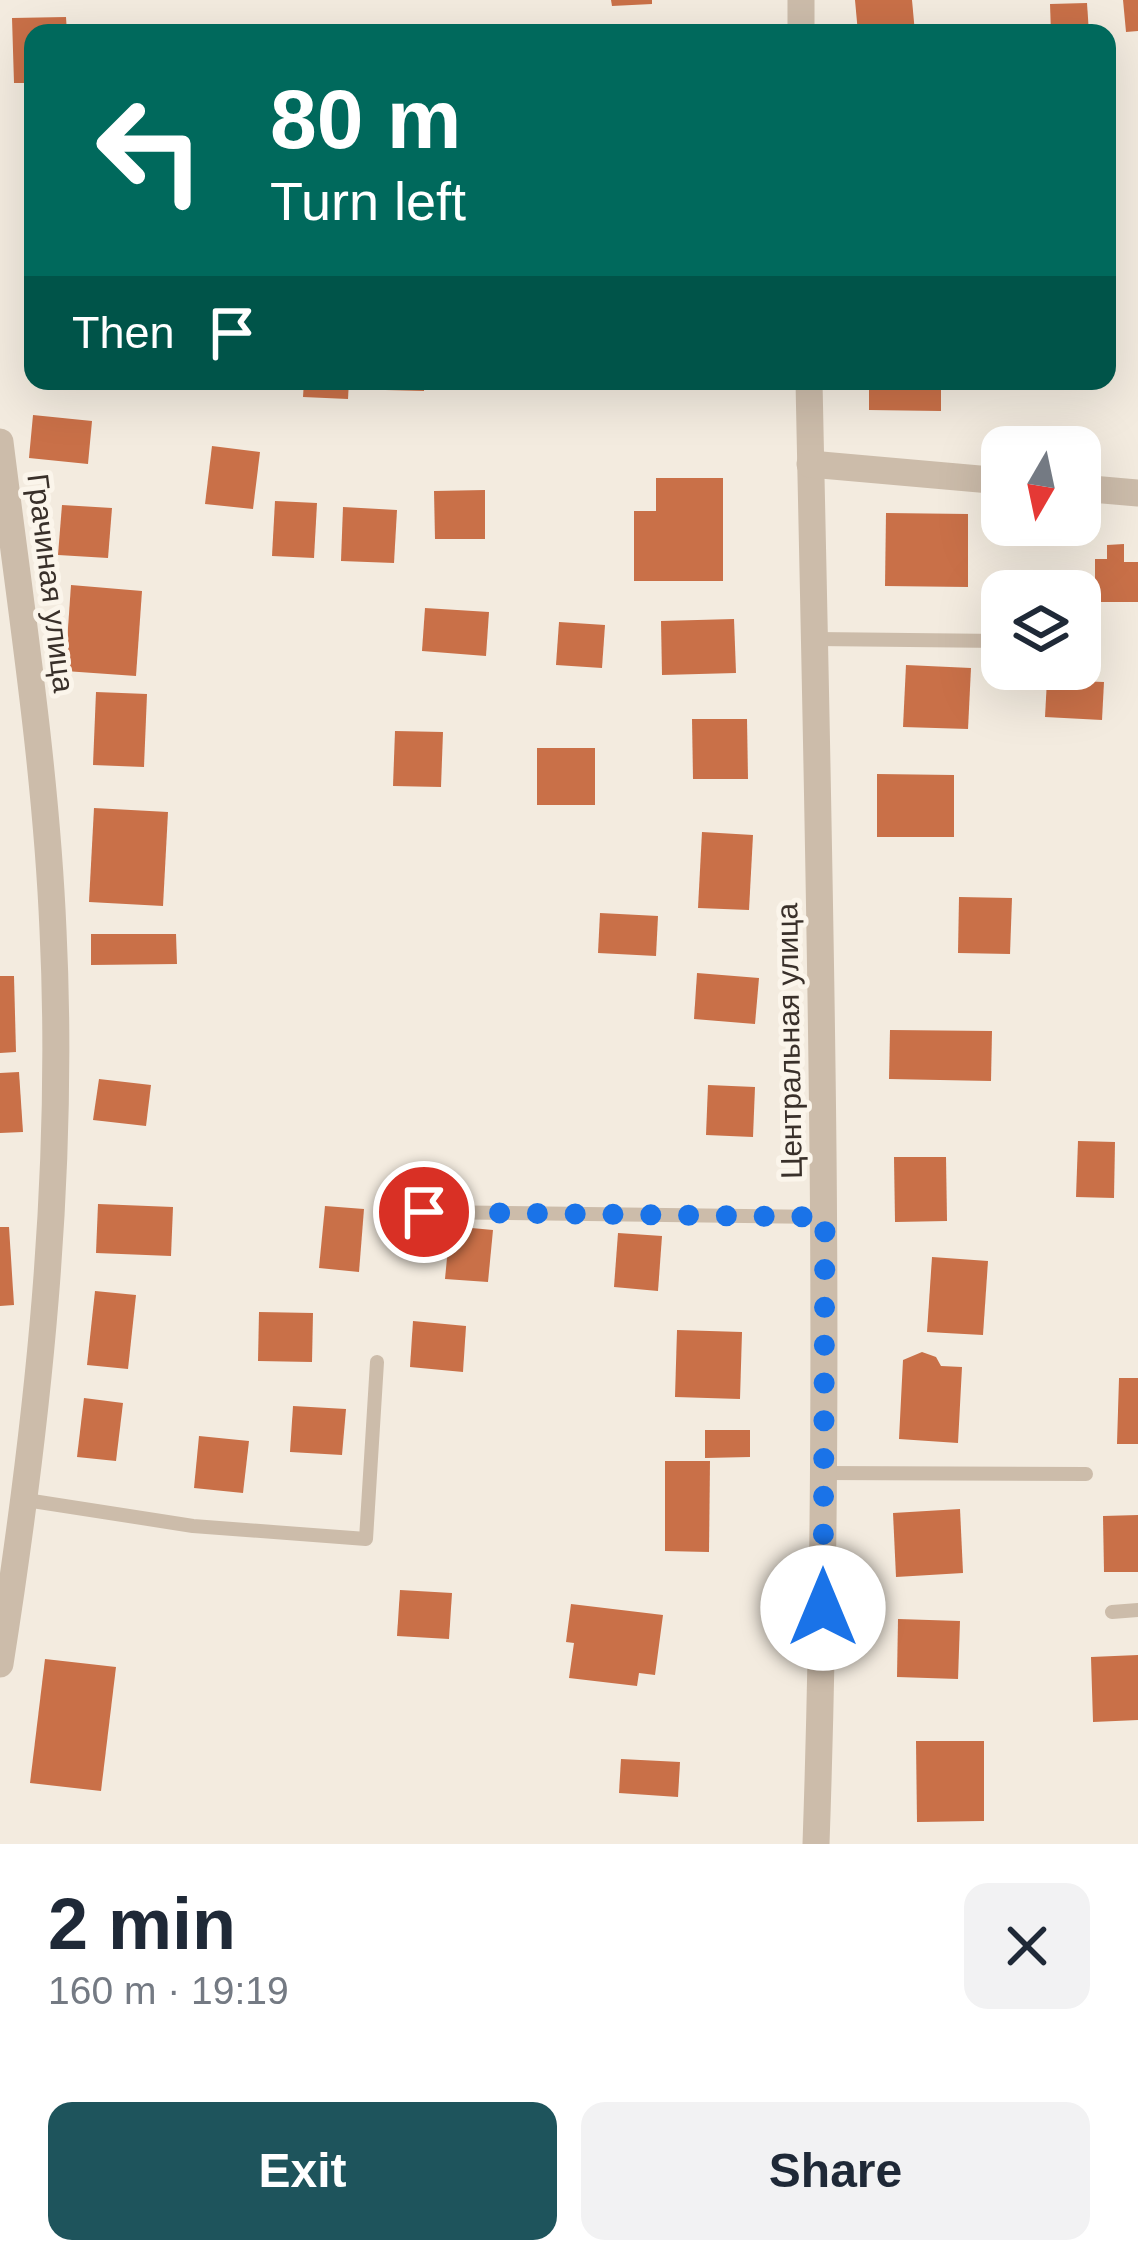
<!DOCTYPE html>
<html lang="en">
<head>
<meta charset="utf-8">
<style>
  body { margin:0; font-family:Helvetica,sans-serif; background:#f2f2f3; color:#1f2937; height:100vh; display:flex; flex-direction:column; font-size:45px; white-space:nowrap }
  * { box-sizing:border-box; margin:0 }
  p { font-size:39px; color:#747a83 }
  .icon { flex:none; width:66px; height:66px; fill:none; stroke:currentColor; stroke-width:2; stroke-linecap:round; stroke-linejoin:round }
  .map { position:relative; height:1844px; overflow:hidden }
  .side { display:flex; flex-direction:column; background:#fff; flex:1 }
  .side>* { flex:none }
  .guide { position:absolute; left:24px; top:24px; width:1092px; height:366px; border-radius:24px; box-shadow:0 12px 48px #0002; background:#00695c; color:#fff; overflow:hidden }
  .needle { width:78px; rotate:189deg }
  .fabs { position:absolute; left:981px; top:426px; display:grid; gap:24px }
  .fabs a { display:grid; place-items:center; width:120px; height:120px; border-radius:24px; background:#fff; box-shadow:0 12px 48px #0002; font-size:60px }
  .pin { position:absolute; display:grid; place-items:center; width:102px; height:102px; color:#fff; margin:-51px; border:6px solid #fff; border-radius:50%; box-shadow:0 3px 12px #0007 }
  .me { position:absolute; width:132px; margin:-66px; rotate:0deg; stroke-linejoin:round; filter:drop-shadow(0 0 9px #0008) }
  .turn { display:flex; align-items:center; gap:42px; height:252px; padding:0 48px; font-size:54px }
  .turn .icon { width:156px; height:156px; stroke-width:2.5 }
  .turn b { display:block; font-size:84px; line-height:102px }
  .then { display:flex; align-items:center; height:114px; padding:0 48px; background:#0003; gap:24px; font-size:45px }
  .round { display:grid; place-items:center; flex:none; width:126px; height:126px; border-radius:24px; background:#f2f2f3 }
  .headline { display:flex; align-items:center; justify-content:space-between; height:204px; padding:0 48px }
  h1 { font-size:72px; font-weight:700; line-height:90px }
  .action { display:flex; gap:24px; margin-top:auto; padding:24px 48px }
  .action a { flex:1; height:138px; border-radius:24px; background:#1e545c; color:#fff; font-size:48px; font-weight:700; line-height:138px; text-align:center }
  .action a+a { background:#f2f2f3; color:#1f2937 }
  .map>svg:first-child { display:block }
</style>
</head>
<body>
<div class="map">
<svg width="1138" height="1844" viewBox="0 0 1138 1844">
  <rect width="100%" height="100%" fill="#f3ebdf"/>
  <!-- building -->
  <g fill="#c97048">
    <path d="M611,0H652V4L612,6Z"/>
    <path d="M855,0H912L915,33H858Z"/>
    <path d="M1123,0H1138V31L1126,32Z"/>
    <path d="M1087,3L1089,33H1051L1050,4Z"/>
    <path d="M66,17L67,33H33V83H14L12,18Z"/>
    <path d="M25,184H33V262H26Z"/>
    <path d="M170,381H213V388L170,386Z"/>
    <path d="M304,381H349L348,399L303,397Z"/>
    <path d="M385,381H424V391L385,390Z"/>
    <path d="M544,381H583V386L544,387Z"/>
    <path d="M869,381H941V411L869,410Z"/>
    <path d="M33,415L92,421L88,464L29,458Z"/>
    <path d="M212,446L260,452L253,509L205,504Z"/>
    <path d="M656,478H723V581H634V511H656Z"/>
    <path d="M485,490V539H435L434,491Z"/>
    <path d="M275,501L317,503L314,558L272,556Z"/>
    <path d="M62,505L112,508L108,558L58,555Z"/>
    <path d="M343,507L397,510L394,563L341,561Z"/>
    <path d="M886,513L968,514V587L885,586Z"/>
    <path d="M1124,544V562H1138V602H1095V559H1107V545Z"/>
    <path d="M71,585L142,591L136,676L65,671Z"/>
    <path d="M425,608L489,612L486,656L422,651Z"/>
    <path d="M734,619L736,673L662,675L661,621Z"/>
    <path d="M559,622L605,625L602,668L556,665Z"/>
    <path d="M906,665L971,668L968,729L903,727Z"/>
    <path d="M1047,680L1104,682L1102,720L1045,717Z"/>
    <path d="M96,692L147,694L144,767L93,765Z"/>
    <path d="M692,719H747L748,779H693Z"/>
    <path d="M395,731L443,732L441,787L393,786Z"/>
    <rect x="537" y="748" width="58" height="57"/>
    <path d="M877,774L954,775V837H877Z"/>
    <path d="M94,808L168,812L163,906L89,902Z"/>
    <path d="M702,832L753,835L749,910L698,908Z"/>
    <path d="M959,897L1012,898L1010,954L958,953Z"/>
    <path d="M600,913L658,916L656,956L598,953Z"/>
    <path d="M91,934H176L177,964L91,965Z"/>
    <path d="M697,973L759,978L755,1024L694,1019Z"/>
    <path d="M0,976H14L16,1052L0,1053Z"/>
    <path d="M890,1030L992,1031L991,1081L889,1079Z"/>
    <path d="M19,1072L23,1132L0,1133V1073Z"/>
    <path d="M99,1079L151,1085L146,1126L93,1120Z"/>
    <path d="M708,1085L755,1087L753,1137L706,1135Z"/>
    <path d="M1078,1141L1115,1142L1114,1198L1076,1197Z"/>
    <path d="M894,1157H946L947,1221L895,1222Z"/>
    <path d="M98,1204L173,1207L171,1256L96,1253Z"/>
    <path d="M325,1206L364,1209L359,1272L319,1268Z"/>
    <path d="M450,1226L493,1230L488,1282L445,1279Z"/>
    <path d="M0,1227H9L14,1305L0,1306Z"/>
    <path d="M618,1233L662,1236L658,1291L614,1287Z"/>
    <path d="M932,1257L988,1261L983,1335L927,1332Z"/>
    <path d="M95,1291L136,1295L128,1369L87,1365Z"/>
    <path d="M259,1312L313,1313L312,1362L258,1361Z"/>
    <path d="M413,1321L466,1326L463,1372L410,1367Z"/>
    <path d="M677,1330L742,1332L740,1399L675,1397Z"/>
    <path d="M922,1352L936,1357L941,1366L962,1367L958,1443L899,1439L903,1360Z"/>
    <path d="M1119,1378H1138V1444H1117Z"/>
    <path d="M84,1398L123,1403L116,1461L77,1457Z"/>
    <path d="M293,1406L346,1409L342,1455L290,1452Z"/>
    <path d="M705,1430H750V1457L705,1458Z"/>
    <path d="M199,1436L249,1441L243,1493L194,1488Z"/>
    <path d="M665,1461H710L709,1552L665,1551Z"/>
    <path d="M960,1509L963,1573L896,1577L893,1513Z"/>
    <path d="M1138,1515V1572H1104L1103,1516Z"/>
    <path d="M400,1590L452,1593L449,1639L397,1636Z"/>
    <path d="M571,1604L663,1615L655,1675L639,1673L637,1686L569,1678L574,1643L566,1642Z"/>
    <path d="M898,1619L960,1621L958,1679L897,1677Z"/>
    <path d="M1138,1655V1720L1093,1722L1091,1657Z"/>
    <path d="M45,1659L116,1667L101,1791L30,1783Z"/>
    <path d="M916,1741H984V1821L917,1822Z"/>
    <path d="M621,1759L680,1762L678,1797L619,1793Z"/>
  </g>
  <g fill="none" stroke-linecap="round" stroke-linejoin="round">
    <!-- service -->
    <g stroke="#ccbcaa" stroke-width="14">
      <path d="M816,639L1002,641"/>
      <path d="M425,1212L825,1217"/>
      <path d="M822,1473L1086,1474"/>
      <path d="M26,1500L193,1526L366,1539L377,1362"/>
      <path d="M1112,1612L1138,1610"/>
    </g>
    <!-- minor -->
    <g stroke="#ccbcaa" stroke-width="27">
      <path d="M801,0V33"/>
      <path d="M809,381C819,869 833,1357 816,1844"/>
      <path d="M0,442C20,604 46,767 53,930C65,1176 38,1422 0,1664"/>
      <path d="M810,464L1002,481"/>
      <path d="M1080,488L1138,493"/>
    </g>
  </g>
  <g fill="none" stroke-linecap="round" stroke-linejoin="round">
    <!-- route -->
    <path stroke="#1a73e8" stroke-width="21" stroke-dasharray="0 37.8" d="M424,1212L825,1217L823,1608"/>
  </g>
  <g text-anchor="middle" dominant-baseline="central" stroke-width="10" stroke-linejoin="round" paint-order="stroke">
    <!-- street labels -->
    <g font-size="30" fill="#39302a" stroke="#fbf5eb">
      <text transform="translate(51 583) rotate(83)">Грачиная улица</text>
      <text transform="translate(789 1041) rotate(-91)">Центральная улица</text>
    </g>
  </g>
</svg>
<div class="fabs">
<a><svg class="needle" viewBox="-14 -14 28 28"><path d="M0-13l5 13h-10z" fill="#e53935"/><path d="M0 13l5-13h-10z" fill="#747a83"/></svg></a>
<a><svg class="icon" aria-label="layers" viewBox="0 0 24 24"><path d="M12 4l9 5-9 5-9-5zM3 14l9 5 9-5"/></svg></a>
</div>
<div class="pin" style="left:424px;top:1212px;background:#d93025"><svg class="icon" aria-label="arrive" viewBox="0 0 24 24"><path d="M6 21V4h12l-3 4 3 4H6"/></svg></div>
<svg class="me" style="left:823px;top:1608px" viewBox="-20 -20 40 40"><circle r="19" fill="#fff"/><path d="M0-13L10 11 0 6-10 11z" fill="#1a73e8"/></svg>
<div class="guide">
<div class="turn"><svg class="icon" aria-label="left" viewBox="0 0 24 24"><path d="M17 20v-9H6M10 6l-5 5 5 5"/></svg><div><b>80 m</b>Turn left</div></div>
<div class="then">Then<svg class="icon" aria-label="arrive" viewBox="0 0 24 24"><path d="M6 21V4h12l-3 4 3 4H6"/></svg></div>
</div>
</div>
<section class="side">
<div class="headline"><div><h1>2 min</h1><p>160 m · 19:19</p></div><a class="round"><svg class="icon" aria-label="close" viewBox="0 0 24 24"><path d="M6 6l12 12M18 6L6 18"/></svg></a></div>
<div class="action"><a>Exit</a><a>Share</a></div>
</section>
</body>
</html>
